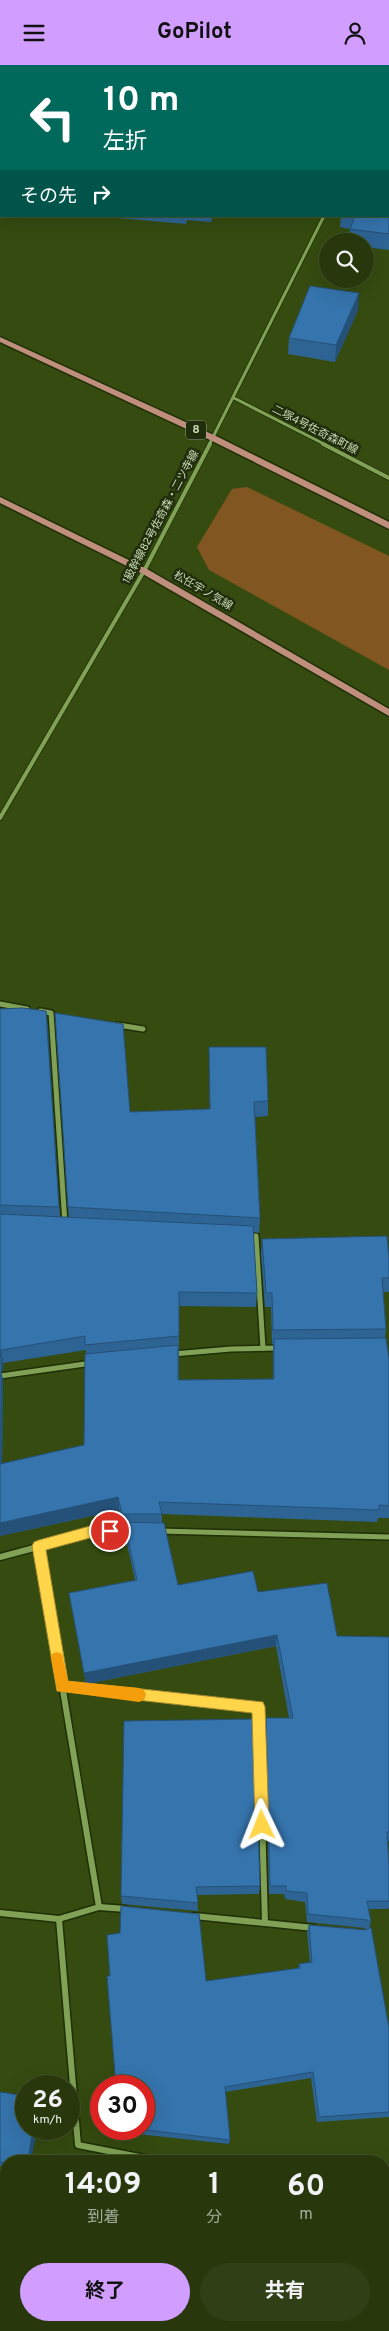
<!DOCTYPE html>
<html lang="ja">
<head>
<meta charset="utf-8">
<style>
  body { margin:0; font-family:Overpass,"Noto Sans JP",sans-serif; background:#303f15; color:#f1f3f6; height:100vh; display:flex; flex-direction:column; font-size:19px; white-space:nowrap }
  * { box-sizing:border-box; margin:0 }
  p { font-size:16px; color:#a5ac9d }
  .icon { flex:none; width:28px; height:28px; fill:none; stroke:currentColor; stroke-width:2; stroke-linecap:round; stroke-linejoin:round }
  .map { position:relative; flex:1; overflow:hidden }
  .details { position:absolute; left:0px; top:2090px; width:390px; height:176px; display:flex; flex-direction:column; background:#28380c; border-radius:20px 20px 0 0; box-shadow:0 5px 20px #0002,0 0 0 1px #44522d }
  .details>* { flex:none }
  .top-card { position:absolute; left:0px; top:0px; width:390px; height:152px; box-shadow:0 5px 20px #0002,0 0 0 1px #44522d; background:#00695c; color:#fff; overflow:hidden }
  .buttons { position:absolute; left:319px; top:168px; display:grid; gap:10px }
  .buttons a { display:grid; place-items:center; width:55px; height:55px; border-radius:50%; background:#28380c; box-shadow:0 5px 20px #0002,0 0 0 1px #44522d; font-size:25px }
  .speed { position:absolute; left:15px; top:2010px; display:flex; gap:10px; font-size:25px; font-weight:700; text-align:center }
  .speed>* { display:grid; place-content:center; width:65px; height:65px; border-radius:50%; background:#28380c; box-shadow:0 5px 20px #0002,0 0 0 1px #44522d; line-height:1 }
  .speed small { font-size:12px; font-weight:400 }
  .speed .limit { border:8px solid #d22; background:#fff; color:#111 }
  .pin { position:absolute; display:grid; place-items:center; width:42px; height:42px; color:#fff; margin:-21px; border:2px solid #fff; border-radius:50%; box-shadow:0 1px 5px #0007 }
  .me { position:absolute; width:55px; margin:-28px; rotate:358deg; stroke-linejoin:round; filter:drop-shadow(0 0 4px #0008) }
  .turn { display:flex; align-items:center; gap:18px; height:105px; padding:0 20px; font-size:22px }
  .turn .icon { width:65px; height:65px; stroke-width:2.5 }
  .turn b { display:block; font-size:35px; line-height:42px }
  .then { display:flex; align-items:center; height:48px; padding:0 20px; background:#0003; gap:10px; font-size:19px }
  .eta { display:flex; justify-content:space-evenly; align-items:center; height:85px; text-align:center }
  .eta b { font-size:30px; font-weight:700; line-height:35px }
  .primary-button { display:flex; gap:10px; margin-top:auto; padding:10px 20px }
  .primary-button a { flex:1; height:58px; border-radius:30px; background:#d19dfe; color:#111; font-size:20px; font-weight:700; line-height:58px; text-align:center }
  .primary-button a+a { background:#303f15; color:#f1f3f6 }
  header { display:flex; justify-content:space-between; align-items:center; height:65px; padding:0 20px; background:#d19dfe; color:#111; font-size:22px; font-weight:700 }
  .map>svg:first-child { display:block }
</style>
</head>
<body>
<header><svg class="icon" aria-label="menu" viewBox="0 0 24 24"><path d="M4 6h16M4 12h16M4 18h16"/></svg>GoPilot<svg class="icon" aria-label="person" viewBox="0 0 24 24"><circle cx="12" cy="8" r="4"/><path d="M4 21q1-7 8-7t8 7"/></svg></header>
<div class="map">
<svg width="389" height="2266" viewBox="0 0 389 2266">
  <rect width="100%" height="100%" fill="#354b10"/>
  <!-- green -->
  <path fill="#825621" d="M247,422L389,491V605L209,505L197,482L232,424Z"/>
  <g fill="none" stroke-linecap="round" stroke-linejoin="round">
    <defs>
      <g id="street-far3">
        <path d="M234,333L326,380"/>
        <path d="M209,380L324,151"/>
      </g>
      <g id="street-far2">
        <path d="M323,379L389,413"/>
        <path d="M0,753L144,506L210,379"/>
      </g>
      <g id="street-far1">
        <path d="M0,939L27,944"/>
        <path d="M40,946L51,948L65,1159"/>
        <path d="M118,960L143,964"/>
        <path d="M249,1171H256L263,1283"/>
        <path d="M173,1289L231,1284L279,1283"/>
        <path d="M0,1311L92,1298"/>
        <path d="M160,1466L389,1472"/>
        <path d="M40,1481L90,1467L131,1465"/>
      </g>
      <g id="street">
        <path d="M0,1492L45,1480"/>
        <path d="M62,1622L259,1642L265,1858L194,1851"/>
        <path d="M99,1842L126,1844"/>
        <path d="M0,1848L59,1854L99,1842L39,1481"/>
        <path d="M59,1854L78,2080L160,2096"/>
        <path d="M265,1858L314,1863"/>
      </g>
      <g id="primary">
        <path d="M0,272L216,371L389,457V464L210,375L0,277Z"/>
        <path d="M0,432L147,504L389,644V651L141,508L0,438Z"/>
      </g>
    </defs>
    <!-- street-far3 casing -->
    <use href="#street-far3" stroke="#1f2f06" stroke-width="4.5"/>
    <!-- street-far2 casing -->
    <use href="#street-far2" stroke="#1f2f06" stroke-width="5.5"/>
    <!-- street-far1 casing -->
    <use href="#street-far1" stroke="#1f2f06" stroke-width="8"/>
    <!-- street casing -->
    <use href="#street" stroke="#1f2f06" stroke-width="9"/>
    <!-- primary casing -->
    <use href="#primary" stroke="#1f2f06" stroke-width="3"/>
    <!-- street-far3 -->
    <use href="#street-far3" stroke="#81a256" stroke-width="3"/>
    <!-- street-far2 -->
    <use href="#street-far2" stroke="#81a256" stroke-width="4"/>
    <!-- street-far1 -->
    <use href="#street-far1" stroke="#81a256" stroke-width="5"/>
    <!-- street -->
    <use href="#street" stroke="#81a256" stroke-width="6"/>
    <!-- primary -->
    <use href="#primary" fill="#bf8e7c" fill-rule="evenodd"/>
  </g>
  <!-- wall -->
  <g fill="#2e6494" fill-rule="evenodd">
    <path d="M0,0H389V185L365,182V176H349L350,164L340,162L341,151H389V1H1V33H0Z"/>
    <path d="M118,151H213L211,157L187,155L186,159L118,153Z"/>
    <path d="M358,245L335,297L288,289L289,273Z"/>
    <path d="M0,944L46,946L60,1152H69L68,1142L130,1047L210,1044L209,998L268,1036V1051L255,1052L260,1153L259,1168L253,1167L257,1228L256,1242L179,1241V1315L273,1314V1279H272L271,1242H265L261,1188L262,1174L389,1193V1227H383L386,1264L385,1273L389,1294V1453H378L377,1457L162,1449V1458L178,1520L258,1527L337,1571L389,1572V1776H387L389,1801V1842L388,1844H368L371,1857L369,1864L389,1963V2052L317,2057L311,2013L225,2027L230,2075L229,2079L138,2069L137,2064L206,1916L298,1903L299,1899L310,1897L307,1867L309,1860L366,1865H367L364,1863L307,1857L305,1837L285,1834L284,1829H269L265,1664L266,1653H289L276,1581L86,1619L69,1528L135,1515L125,1470L124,1461H123L119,1445L0,1471ZM86,1285L84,1380L2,1399L3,1315L1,1306H3V1298Z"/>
    <path d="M124,1656L260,1821L259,1829L197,1830L198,1846L122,1839L121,1831Z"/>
    <path d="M0,2027L6,2096V2102L0,2101Z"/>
  </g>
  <!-- shaded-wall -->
  <g fill="#255178">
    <path d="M359,228L358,245L335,297L336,280Z"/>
    <path d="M46,946L48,962L60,1157L59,1142Z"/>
    <path d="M1,1285L3,1298V1306H1L3,1315L2,1412L0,1403Z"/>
    <path d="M118,1432L119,1445L0,1471V1458Z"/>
    <path d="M277,1570L276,1581L86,1619L84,1608Z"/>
    <path d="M33,2064H37L31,2096H28Z"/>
    <path d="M6,2233V2256L5,2266H1Z"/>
  </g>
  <!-- building -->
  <g fill="#3574ac" stroke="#255178">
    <path d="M0,0H389V169L350,164L355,151H389V1H1V17H0Z"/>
    <path d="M310,221L359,228L336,280L289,273Z"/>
    <path d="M23,943L46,946L59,1142L0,1140V944Z"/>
    <path d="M55,948L123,959L130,1047L210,1044L209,982H266L268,1036L254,1037L260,1153L68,1142Z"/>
    <path d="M0,1149L253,1161L257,1228L179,1227V1271L85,1280V1271L1,1285L0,1293Z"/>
    <path d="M387,1171L389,1193V1213H382L386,1264L273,1265L272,1228H266L262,1174Z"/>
    <path d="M386,1273L389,1294V1441L379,1440V1445L159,1437L162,1449H122L118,1432L0,1458V1399L84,1380L85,1289L178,1280V1315L274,1314V1274Z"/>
    <path d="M124,1457L164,1458L178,1520L253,1506L258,1527L327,1518L337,1571L389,1572V1767H387L389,1801V1836H367L371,1857L367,1855L308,1849L307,1828L286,1826V1821H270L266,1653H293L277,1570L84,1608L69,1528L137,1515Z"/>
    <path d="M255,1654L260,1821L196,1822L198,1838L121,1831L124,1656Z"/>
    <path d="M121,1841L199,1849L206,1916L300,1903L299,1899L312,1897L309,1860L366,1865L371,1862L389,1963V2047L319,2052L313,2007L225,2022L230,2075L137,2064H144V2021H116L107,1911H110L107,1870L120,1868Z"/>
    <path d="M0,2027L26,2031V2064H33L28,2096H6V2098L0,2097Z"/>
    <path d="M0,2182L6,2183V2233L1,2266H0Z"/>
  </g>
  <!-- route -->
  <path fill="#ffd54a" stroke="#a68a30" d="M110,1460L115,1462L117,1466L115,1470L90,1473L46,1485L68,1616L263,1637L265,1642L269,1760L267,1765L262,1767L257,1765L255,1760L252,1648L57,1626L32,1481L34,1477L39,1475L90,1461Z"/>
  <!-- slow -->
  <path fill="#f59e0b" d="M57,1587L62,1589L68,1616L139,1623L144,1625L146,1630L144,1635L139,1637L57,1626L51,1593L52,1589Z"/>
  <g text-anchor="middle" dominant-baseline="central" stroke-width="5" stroke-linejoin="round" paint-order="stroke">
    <!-- far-street labels -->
    <g font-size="11" fill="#c9dbb5" stroke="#212e0e">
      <text transform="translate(315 365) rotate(27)">二塚4号佐奇森町線</text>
      <text transform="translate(161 452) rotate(-62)">1級幹線82号佐奇森・二ツ寺線</text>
      <text transform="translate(203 526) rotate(30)">松任宇ノ気線</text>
    </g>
    <!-- shield labels -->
    <rect fill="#212e0e" stroke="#97a783" stroke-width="1" x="186" y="355.5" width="20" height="19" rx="4"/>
    <g font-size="12" font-weight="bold" fill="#c9dbb5">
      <text x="196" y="365">8</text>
    </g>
  </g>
</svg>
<div class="buttons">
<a><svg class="icon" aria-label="search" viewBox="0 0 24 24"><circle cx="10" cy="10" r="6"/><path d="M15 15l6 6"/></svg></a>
</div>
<div class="speed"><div>26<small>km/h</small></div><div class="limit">30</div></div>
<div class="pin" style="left:110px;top:1466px;background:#d93025"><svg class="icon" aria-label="arrive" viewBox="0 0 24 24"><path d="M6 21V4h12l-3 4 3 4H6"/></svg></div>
<svg class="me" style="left:262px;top:1760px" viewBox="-20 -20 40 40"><path d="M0-17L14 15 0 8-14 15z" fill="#ffd54a" stroke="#fff" stroke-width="4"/></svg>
<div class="top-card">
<div class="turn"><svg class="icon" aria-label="left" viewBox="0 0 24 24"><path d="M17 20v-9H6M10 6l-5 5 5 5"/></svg><div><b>10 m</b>左折</div></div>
<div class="then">その先<svg class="icon" aria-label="right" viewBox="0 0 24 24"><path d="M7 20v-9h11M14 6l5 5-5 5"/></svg></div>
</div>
<section class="details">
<div class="eta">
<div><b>14:09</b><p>到着</p></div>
<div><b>1</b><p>分</p></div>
<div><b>60</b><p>m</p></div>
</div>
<div class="primary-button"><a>終了</a><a>共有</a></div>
</section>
</div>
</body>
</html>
